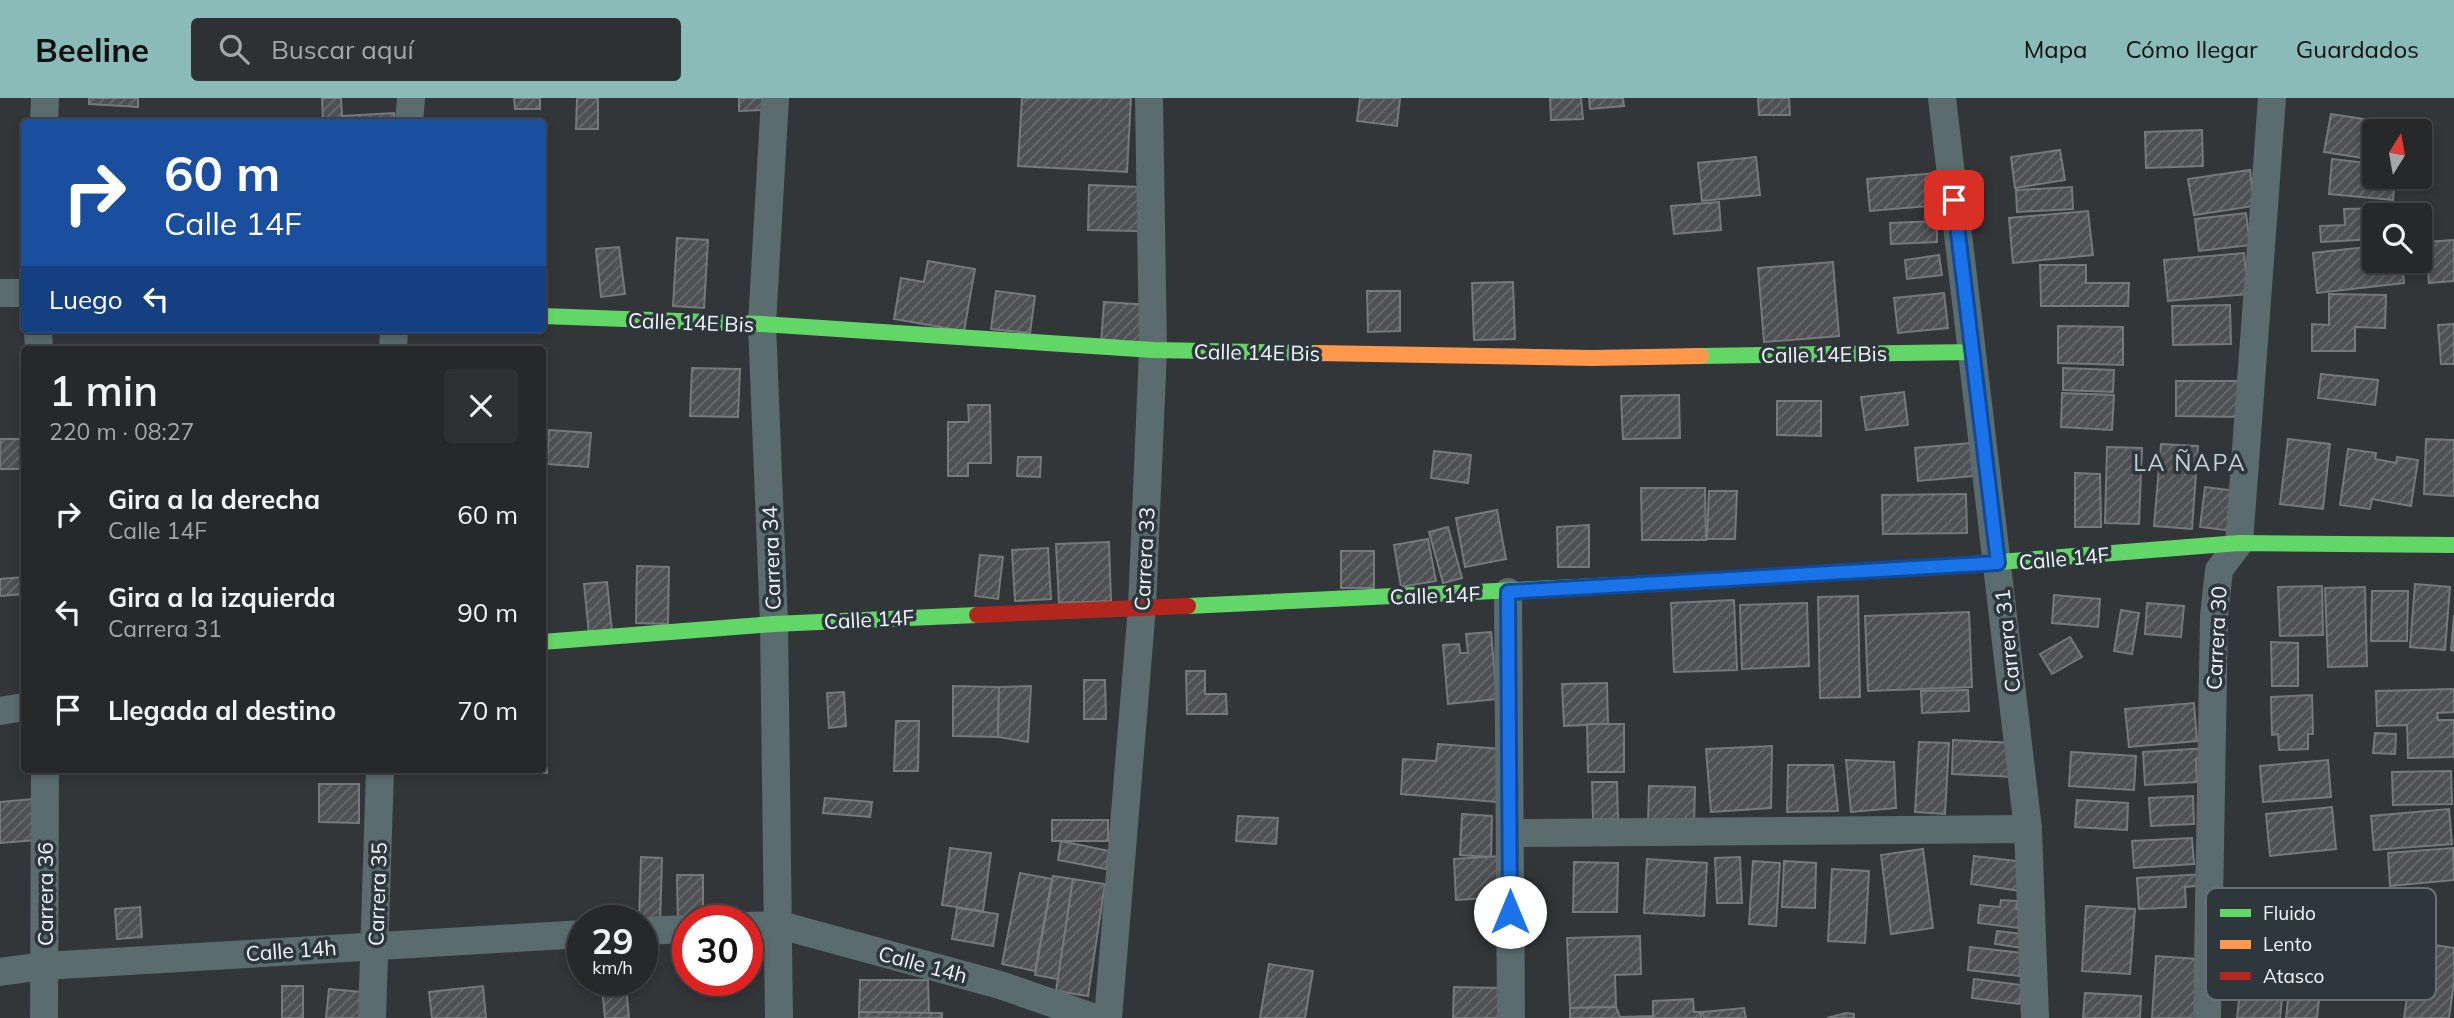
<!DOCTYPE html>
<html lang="es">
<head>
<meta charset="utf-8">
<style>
  body { margin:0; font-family:Mulish,sans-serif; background:#2e3032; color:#f1f3f6; height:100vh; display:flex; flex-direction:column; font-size:26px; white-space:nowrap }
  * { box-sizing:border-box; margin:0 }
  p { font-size:23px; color:#a4a6a8 }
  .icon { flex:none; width:38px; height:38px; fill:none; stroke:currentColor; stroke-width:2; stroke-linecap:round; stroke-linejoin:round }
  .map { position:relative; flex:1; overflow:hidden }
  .panel { position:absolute; left:21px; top:248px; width:525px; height:427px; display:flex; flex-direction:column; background:#26282a; border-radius:7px; box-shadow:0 4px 10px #0003,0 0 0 2px #424447 }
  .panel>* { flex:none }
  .top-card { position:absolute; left:21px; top:21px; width:525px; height:214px; border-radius:7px; box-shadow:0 4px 10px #0003,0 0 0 2px #424447; background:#1a4fa0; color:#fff; overflow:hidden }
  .needle { width:46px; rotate:11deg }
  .fabs { position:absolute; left:2362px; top:21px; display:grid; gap:14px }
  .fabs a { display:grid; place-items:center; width:70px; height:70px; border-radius:7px; background:#26282a; box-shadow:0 4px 10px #0003,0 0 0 2px #424447; font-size:35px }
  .speed { position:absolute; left:567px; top:807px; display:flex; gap:14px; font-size:35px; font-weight:700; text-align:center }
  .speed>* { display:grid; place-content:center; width:91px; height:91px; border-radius:50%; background:#26282a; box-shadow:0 4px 10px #0003,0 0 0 2px #424447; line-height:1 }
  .speed small { font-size:18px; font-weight:400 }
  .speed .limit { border:10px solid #d22; background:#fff; color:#111 }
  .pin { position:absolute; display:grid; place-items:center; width:60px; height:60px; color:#fff; margin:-30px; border-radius:14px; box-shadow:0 4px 10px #0006 }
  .me { position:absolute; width:77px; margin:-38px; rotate:0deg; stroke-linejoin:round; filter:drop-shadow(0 0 5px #0008) }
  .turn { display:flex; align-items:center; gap:24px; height:147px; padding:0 28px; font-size:32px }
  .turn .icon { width:91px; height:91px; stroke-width:2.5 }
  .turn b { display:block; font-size:49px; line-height:60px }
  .then { display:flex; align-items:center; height:66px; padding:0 28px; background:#0003; gap:14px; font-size:26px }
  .round { display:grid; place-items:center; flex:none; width:74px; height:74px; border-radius:7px; background:#2e3032 }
  .overview { display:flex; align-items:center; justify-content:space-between; height:119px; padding:0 28px }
  h1 { font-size:42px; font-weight:600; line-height:52px }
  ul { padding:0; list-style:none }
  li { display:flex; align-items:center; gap:21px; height:98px; padding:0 28px }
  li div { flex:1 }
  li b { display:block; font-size:26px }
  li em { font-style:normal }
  header { display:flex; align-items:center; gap:42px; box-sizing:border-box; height:98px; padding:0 35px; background:#8bbbb9; color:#111 }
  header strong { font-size:33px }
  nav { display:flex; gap:38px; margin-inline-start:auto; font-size:24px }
  .search { width:490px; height:63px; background:#2e3032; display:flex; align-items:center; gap:18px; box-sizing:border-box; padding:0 24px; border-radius:7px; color:#a4a6a8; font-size:26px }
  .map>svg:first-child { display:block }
</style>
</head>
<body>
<header>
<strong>Beeline</strong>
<div class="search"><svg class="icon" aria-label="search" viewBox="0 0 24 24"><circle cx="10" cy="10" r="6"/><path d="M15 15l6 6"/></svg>Buscar aquí</div>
<nav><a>Mapa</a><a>Cómo llegar</a><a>Guardados</a></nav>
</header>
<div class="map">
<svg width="2454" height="920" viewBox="0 0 2454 920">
  <defs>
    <pattern id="building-hatch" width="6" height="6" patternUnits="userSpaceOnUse" patternTransform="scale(1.75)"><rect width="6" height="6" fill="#4e5053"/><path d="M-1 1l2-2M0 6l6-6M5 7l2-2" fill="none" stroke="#686a6c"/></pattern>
  </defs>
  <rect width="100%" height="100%" fill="#323638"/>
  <!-- building -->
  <g fill="url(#building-hatch)" stroke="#76797c" stroke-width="2">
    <path d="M89,0H138V9L89,6Z"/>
    <path d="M322,0H341L342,18L394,15L395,24H323Z"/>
    <path d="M514,0H540V11H515Z"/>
    <path d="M577,0H598V31H576Z"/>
    <path d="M739,0H764L765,12L739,13Z"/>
    <path d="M1022,0H1131L1127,74L1018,68Z"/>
    <path d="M1360,0H1400L1397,28L1357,23Z"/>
    <path d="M1550,0H1581L1583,21L1551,22Z"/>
    <path d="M1589,0H1623L1624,8L1590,11Z"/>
    <path d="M1758,0H1789L1790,17H1759Z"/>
    <path d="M2331,16L2383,24L2381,33H2375V62L2324,54Z"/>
    <path d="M2202,32L2203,68L2146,70L2145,34Z"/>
    <path d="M2060,52L2065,82L2015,90L2011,59Z"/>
    <path d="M1756,59L1760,97L1702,103L1698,65Z"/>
    <path d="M2332,61L2375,66V79H2395L2393,102L2329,96Z"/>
    <path d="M2250,72L2254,108L2194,117L2188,81Z"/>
    <path d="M1937,75L1940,107L1870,113L1867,81Z"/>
    <path d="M1089,87L1139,89L1138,133L1088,132Z"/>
    <path d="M2072,89L2073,111L2017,114L2016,92Z"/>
    <path d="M1719,104L1721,132L1674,136L1671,108Z"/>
    <path d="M2389,110V117H2375V141L2321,144L2320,128L2345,127L2344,111Z"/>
    <path d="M2088,113L2093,157L2013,165L2009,120Z"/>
    <path d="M2246,115L2250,147L2199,153L2195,121Z"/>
    <path d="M1937,123V144L1891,146L1890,125Z"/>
    <path d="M677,140L708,142L704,210L673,208Z"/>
    <path d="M2454,142V183L2429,185L2426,144Z"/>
    <path d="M2375,148V163H2402L2404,185L2317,195L2313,155Z"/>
    <path d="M619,149L625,196L601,199L596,151Z"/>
    <path d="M2244,155L2248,196L2168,203L2164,162Z"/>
    <path d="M1939,157L1942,177L1907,181L1905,162Z"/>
    <path d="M928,163L975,171L964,233L894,221L901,180L924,184Z"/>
    <path d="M1833,164L1839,238L1764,244L1758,170Z"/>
    <path d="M2040,167H2086V185H2129L2128,208H2041Z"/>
    <path d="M1513,184L1515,241L1474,242L1472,185Z"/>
    <path d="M996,193L1035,198L1030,235L991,231Z"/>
    <path d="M1367,193H1400V233L1368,234Z"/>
    <path d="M1944,195L1948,230L1898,235L1894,200Z"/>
    <path d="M2329,196L2386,197L2385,230L2355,229V253H2312V226L2329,227Z"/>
    <path d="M1104,204L1151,207L1148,249L1101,246Z"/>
    <path d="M2230,207L2231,246L2173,247L2172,208Z"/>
    <path d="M2454,226V266H2441L2438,227Z"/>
    <path d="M2058,228L2123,229V267L2058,265Z"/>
    <path d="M110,248V252H95V249Z"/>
    <path d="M692,270L740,271L738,319L690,318Z"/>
    <path d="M2063,270L2114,272L2113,294L2063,292Z"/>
    <path d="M2321,276L2378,282L2375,307L2318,300Z"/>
    <path d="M2176,283H2240V319L2176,318Z"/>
    <path d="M1904,294L1908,327L1866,332L1861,299Z"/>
    <path d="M2062,295L2114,297L2112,332L2061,329Z"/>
    <path d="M1679,297L1680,340L1623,341L1621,298Z"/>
    <path d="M1777,303H1821V338L1777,337Z"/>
    <path d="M968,307H990L991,365H968V378H948V324H969Z"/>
    <path d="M549,332L591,335L588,369L547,366Z"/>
    <rect x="0" y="341" width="24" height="30"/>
    <path d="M2288,341L2330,346L2323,411L2280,406Z"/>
    <path d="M2426,341L2454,342V398L2424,396Z"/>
    <path d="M1970,345L1973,378L1918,383L1915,350Z"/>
    <path d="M2161,346L2198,348L2192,431L2154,428Z"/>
    <path d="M2107,349L2142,350L2139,426L2105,425Z"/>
    <path d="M2348,351L2376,355L2375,361L2396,365L2397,359L2418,362L2411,408L2372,401L2370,411L2340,407Z"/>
    <path d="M1434,353L1471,357L1468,385L1431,380Z"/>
    <path d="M1018,359H1041L1040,379L1017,378Z"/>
    <path d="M2075,375L2100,376L2101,429H2075Z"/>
    <path d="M2205,389L2237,393L2233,433L2200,429Z"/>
    <path d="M1641,390H1705L1706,442H1642Z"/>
    <path d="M1709,393H1737L1735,441H1707Z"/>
    <path d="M1966,396L1967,435L1883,436L1882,397Z"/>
    <path d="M1497,412L1506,461L1465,469L1456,420Z"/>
    <path d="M1589,427V469H1558L1557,429Z"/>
    <path d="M1448,429L1462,480L1443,485L1429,434Z"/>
    <path d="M1428,441L1436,483L1401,489L1394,447Z"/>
    <path d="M1109,444L1111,503L1059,505L1056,446Z"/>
    <path d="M1048,450L1051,501L1015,503L1012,452Z"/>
    <rect x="1341" y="453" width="33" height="37"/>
    <path d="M980,457L1003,459L998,501L975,498Z"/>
    <path d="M637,468L669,469L668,526L636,525Z"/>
    <path d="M24,479V496L0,498V481Z"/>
    <path d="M607,484L612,534L589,536L584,486Z"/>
    <path d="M2415,486L2450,489L2445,552L2410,549Z"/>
    <path d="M2322,488L2323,537L2280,538L2278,489Z"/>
    <path d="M2365,489L2367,568L2328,569L2325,490Z"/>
    <path d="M2372,493H2408L2407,543H2371Z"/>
    <path d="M2054,497L2100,501L2098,529L2052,525Z"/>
    <path d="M1858,498L1860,599L1820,600L1818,499Z"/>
    <path d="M1734,502L1737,572L1674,574L1671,505Z"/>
    <path d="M1807,505L1809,568L1742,571L1740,507Z"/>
    <path d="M2147,505L2184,508L2181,539L2145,536Z"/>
    <path d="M2121,512L2139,515L2132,556L2114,553Z"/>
    <path d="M1969,514L1972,589L1868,593L1865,518Z"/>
    <path d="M2454,517V553L2451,552Z"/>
    <path d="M1491,534L1497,601L1448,606L1443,547L1459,546L1460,555H1468L1466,536Z"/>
    <path d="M2070,539L2082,559L2052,576L2040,556Z"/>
    <path d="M2271,544L2298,545V588H2272Z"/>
    <path d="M1186,573H1205V596H1226L1227,616H1187Z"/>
    <path d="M1084,582H1105L1106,621H1084Z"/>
    <path d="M1607,585L1608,626L1564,628L1562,586Z"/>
    <path d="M953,588L999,589L998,639L953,638Z"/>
    <path d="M1031,588L1028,644L998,639L999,589Z"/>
    <path d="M2454,591V614L2437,615L2438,622H2454V659L2408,660L2407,627L2377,628L2376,593Z"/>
    <path d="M1968,592L1969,613L1922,615L1921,593Z"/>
    <path d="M844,594L846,628L829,630L827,595Z"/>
    <path d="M2312,597L2313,636H2308V651L2279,652L2278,636L2272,637L2271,599Z"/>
    <path d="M2194,605L2197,643L2129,649L2125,611Z"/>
    <path d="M896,623H919L918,673H894Z"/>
    <path d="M1587,626H1624V674H1588Z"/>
    <path d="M2375,635L2396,636L2395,656L2373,655Z"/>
    <path d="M1953,642L2016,645L2014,679L1952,676Z"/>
    <path d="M1919,644L1949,645L1945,716L1915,714Z"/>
    <path d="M542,646H547V675H504V672H542Z"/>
    <path d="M1438,646L1501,651L1497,704L1401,696L1403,661L1436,663Z"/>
    <path d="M1772,648L1771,710L1711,714L1706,651Z"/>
    <path d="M2208,650V660L2196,661L2197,684L2145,687L2143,654Z"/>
    <path d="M2071,654L2136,658L2134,692L2069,688Z"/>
    <path d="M1846,662L1894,664L1896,710L1851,714Z"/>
    <path d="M2328,662L2331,699L2263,704L2260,668Z"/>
    <path d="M1788,667H1833L1838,713L1787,714Z"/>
    <path d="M2451,673L2452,706L2393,707L2392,674Z"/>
    <path d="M1592,684H1617L1618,721H1593Z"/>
    <path d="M319,686H359V725L319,724Z"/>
    <path d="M1649,688L1695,689L1694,726L1648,725Z"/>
    <path d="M2193,698L2194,726L2151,728L2149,700Z"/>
    <path d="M825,700L872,704L870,719L823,715Z"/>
    <path d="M33,701L36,742L0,745V704Z"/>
    <path d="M2077,702L2128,705L2127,732L2075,729Z"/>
    <path d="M2332,709L2336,751L2270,758L2266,716Z"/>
    <path d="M2449,711L2452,746L2374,752L2371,718Z"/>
    <path d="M1462,716L1492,718L1491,759L1460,757Z"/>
    <path d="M1238,718L1278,720L1276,746L1236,743Z"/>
    <rect x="1052" y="722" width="56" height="21"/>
    <path d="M2192,740L2194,766L2134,770L2132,743Z"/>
    <path d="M1061,743L1109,753L1106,771L1058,762Z"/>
    <path d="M950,750L991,755L983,813L942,807Z"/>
    <path d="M2453,750L2454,782L2390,788L2388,755Z"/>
    <path d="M1923,751L1933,830L1891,836L1881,757Z"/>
    <path d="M1502,758L1505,799L1456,802L1454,761Z"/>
    <path d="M1974,758L2024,764L2021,793L1971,786Z"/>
    <path d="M641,759L662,760L660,827L639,822Z"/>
    <path d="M1740,759L1742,805H1717L1715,760Z"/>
    <path d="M1647,761L1707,765L1704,818L1644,815Z"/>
    <path d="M1753,763L1780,765L1776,828L1749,826Z"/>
    <path d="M1784,763L1816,765L1815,810L1782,809Z"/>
    <path d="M1574,764L1618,765L1617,814H1573Z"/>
    <path d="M1832,771L1869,773L1865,845L1828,843Z"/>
    <path d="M1020,775L1052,781L1035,873L1002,866Z"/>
    <path d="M2206,776L2207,787L2185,789L2186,809L2139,811L2137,780Z"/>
    <path d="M677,777H703V822H688L678,829Z"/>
    <path d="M1053,778L1073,781L1058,881L1035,877Z"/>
    <path d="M1073,781L1105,786L1088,898L1056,893Z"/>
    <path d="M2001,802L2017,803L2016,811L2028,812L2026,831L1978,825L1980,807L2000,809Z"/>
    <path d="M2086,808L2135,811L2130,876L2082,873Z"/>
    <path d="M140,809L142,839L117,841L115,811Z"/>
    <path d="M957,810L998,816L993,848L952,841Z"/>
    <path d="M1997,833L2031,837L2030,851L1995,846Z"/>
    <path d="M1640,838L1641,876L1615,877L1616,909L1570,910L1567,840Z"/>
    <path d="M2415,844L2454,850V884L2449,920H2404Z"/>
    <path d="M1970,849L2022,855L2019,878L1968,872Z"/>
    <path d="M2156,858L2198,861L2195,920H2152Z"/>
    <path d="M1269,866L1313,873L1305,920H1260Z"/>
    <path d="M2291,872L2322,875L2317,920H2286Z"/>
    <path d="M2242,876L2284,881L2280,920H2237Z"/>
    <path d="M1974,881L2022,887L2019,906L1972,900Z"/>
    <path d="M860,882H928L929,915L859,914Z"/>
    <rect x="282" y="888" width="21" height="32"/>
    <path d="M483,888L486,920H432L429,894Z"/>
    <path d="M626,888L629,920H605L602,890Z"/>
    <path d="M1454,889L1501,890L1500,920H1453Z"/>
    <path d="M329,891L362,894L361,920H326Z"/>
    <path d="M2085,895L2141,898L2140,920H2083Z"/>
    <path d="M1693,901L1694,914H1701V920H1570V910L1616,909L1620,919L1653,918V903Z"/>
    <path d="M1744,910L1746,920H1704L1703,914Z"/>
    <path d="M859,914L942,915V920H859Z"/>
    <path d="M1846,915L1854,916V920H1827Z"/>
  </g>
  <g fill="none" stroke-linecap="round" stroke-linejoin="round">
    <!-- street -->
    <g stroke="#5a6c6e" stroke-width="28">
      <path d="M775,0L762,226L774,526L779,920"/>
      <path d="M1942,0L2028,731L2035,920"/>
      <path d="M44,24L45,0"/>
      <path d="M409,24L411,0"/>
      <path d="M0,195H24"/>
      <path d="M38,231L39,252"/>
      <path d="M393,252L394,231"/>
      <path d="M1508,494L1511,920"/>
      <path d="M0,613L24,609"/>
      <path d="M1510,735L2028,731"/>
      <path d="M747,828L780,827L1000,887L1095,920"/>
      <path d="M642,833L688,831"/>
      <path d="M0,874L44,868L583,836"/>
      <path d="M44,920L45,672"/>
      <path d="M372,920L380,672"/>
      <path d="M1108,920L1142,509L1153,252L1149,0"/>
      <path d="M2207,920L2214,518L2219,472L2239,445L2272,0"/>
    </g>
    <!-- fast -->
    <g stroke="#63d668" stroke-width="16">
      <path d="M542,218L762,226L1153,252L1317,255"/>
      <path d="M1701,258L1973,254"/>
      <path d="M1948,468L2239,445L2454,447"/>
      <path d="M1188,508L1699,483"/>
      <path d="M542,544L774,526L977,517"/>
    </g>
    <!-- slow -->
    <g stroke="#ff974d" stroke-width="16">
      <path d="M1317,255L1592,260L1701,258"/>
      <path d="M1699,483L1948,468"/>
    </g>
    <!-- jam -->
    <path stroke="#b3261e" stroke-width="16" d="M977,517L1188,508"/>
  </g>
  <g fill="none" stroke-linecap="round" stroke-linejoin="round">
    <defs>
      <path id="route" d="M1510,814L1508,494L1998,465L1954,102"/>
    </defs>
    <!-- route casing -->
    <use href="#route" stroke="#114b97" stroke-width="18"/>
    <!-- route -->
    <use href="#route" stroke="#1a73e8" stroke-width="12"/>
  </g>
  <g text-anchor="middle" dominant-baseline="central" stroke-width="7" stroke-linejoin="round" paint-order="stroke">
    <!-- street labels -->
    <g font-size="21" fill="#f0f5f9" stroke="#2e373c">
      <text transform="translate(691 224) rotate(2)">Calle 14E Bis</text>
      <text transform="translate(1257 254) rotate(1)">Calle 14E Bis</text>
      <text transform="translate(1824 256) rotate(-1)">Calle 14E Bis</text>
      <text transform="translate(771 460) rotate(-92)">Carrera 34</text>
      <text transform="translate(2064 460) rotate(-5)">Calle 14F</text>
      <text transform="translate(1144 461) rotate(-87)">Carrera 33</text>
      <text transform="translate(1435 497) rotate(-2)">Calle 14F</text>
      <text transform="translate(869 521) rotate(-3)">Calle 14F</text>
      <text transform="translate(2216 540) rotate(-87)">Carrera 30</text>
      <text transform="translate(2007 543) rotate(-96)">Carrera 31</text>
      <text transform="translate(45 796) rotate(-90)">Carrera 36</text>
      <text transform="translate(377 796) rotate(-88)">Carrera 35</text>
      <text transform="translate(291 852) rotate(-4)">Calle 14h</text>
      <text transform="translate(923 866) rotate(15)">Calle 14h</text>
    </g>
    <!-- neighbourhood labels -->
    <g font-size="23" letter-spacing="2" fill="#c3ced5" stroke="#2e373c">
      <text x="2190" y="364">LA ÑAPA</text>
    </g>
  </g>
  <!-- legend -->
  <rect x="2206" y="790" width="230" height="112" rx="10" fill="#2e373c" stroke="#687075" stroke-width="2"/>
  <rect x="2220" y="811" width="31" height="8" fill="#63d668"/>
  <rect x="2220" y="842" width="31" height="9" fill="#ff974d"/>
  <rect x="2220" y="874" width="31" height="8" fill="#b3261e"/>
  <g font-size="19" fill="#f0f5f9">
    <text x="2263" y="822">Fluido</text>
    <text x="2263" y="853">Lento</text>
    <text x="2263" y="885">Atasco</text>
  </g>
</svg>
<div class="fabs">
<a><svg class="needle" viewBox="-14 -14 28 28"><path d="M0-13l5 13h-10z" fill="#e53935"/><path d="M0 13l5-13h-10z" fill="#a4a6a8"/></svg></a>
<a><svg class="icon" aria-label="search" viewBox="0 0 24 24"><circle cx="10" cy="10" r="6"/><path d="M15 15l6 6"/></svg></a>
</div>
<div class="speed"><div>29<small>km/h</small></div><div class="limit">30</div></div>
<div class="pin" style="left:1954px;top:102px;background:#d93025"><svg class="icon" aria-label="arrive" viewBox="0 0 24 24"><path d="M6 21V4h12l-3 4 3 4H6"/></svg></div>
<svg class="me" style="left:1510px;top:814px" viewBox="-20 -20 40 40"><circle r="19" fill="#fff"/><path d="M0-13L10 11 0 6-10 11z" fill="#1a73e8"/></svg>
<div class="top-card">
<div class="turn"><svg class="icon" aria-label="right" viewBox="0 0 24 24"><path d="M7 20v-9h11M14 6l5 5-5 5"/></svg><div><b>60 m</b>Calle 14F</div></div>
<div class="then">Luego<svg class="icon" aria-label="left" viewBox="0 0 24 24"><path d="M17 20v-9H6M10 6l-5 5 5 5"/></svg></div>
</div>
<section class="panel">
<div class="overview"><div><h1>1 min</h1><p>220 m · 08:27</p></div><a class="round"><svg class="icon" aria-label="close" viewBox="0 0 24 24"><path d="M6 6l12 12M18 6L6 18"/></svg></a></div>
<ul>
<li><svg class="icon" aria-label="right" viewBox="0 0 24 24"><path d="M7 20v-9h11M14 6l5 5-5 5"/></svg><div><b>Gira a la derecha</b><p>Calle 14F</p></div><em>60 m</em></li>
<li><svg class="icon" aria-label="left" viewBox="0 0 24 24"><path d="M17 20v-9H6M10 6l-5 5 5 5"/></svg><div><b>Gira a la izquierda</b><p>Carrera 31</p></div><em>90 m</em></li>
<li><svg class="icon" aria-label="arrive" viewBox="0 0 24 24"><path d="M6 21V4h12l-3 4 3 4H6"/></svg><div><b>Llegada al destino</b></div><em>70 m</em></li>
</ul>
</section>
</div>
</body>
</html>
